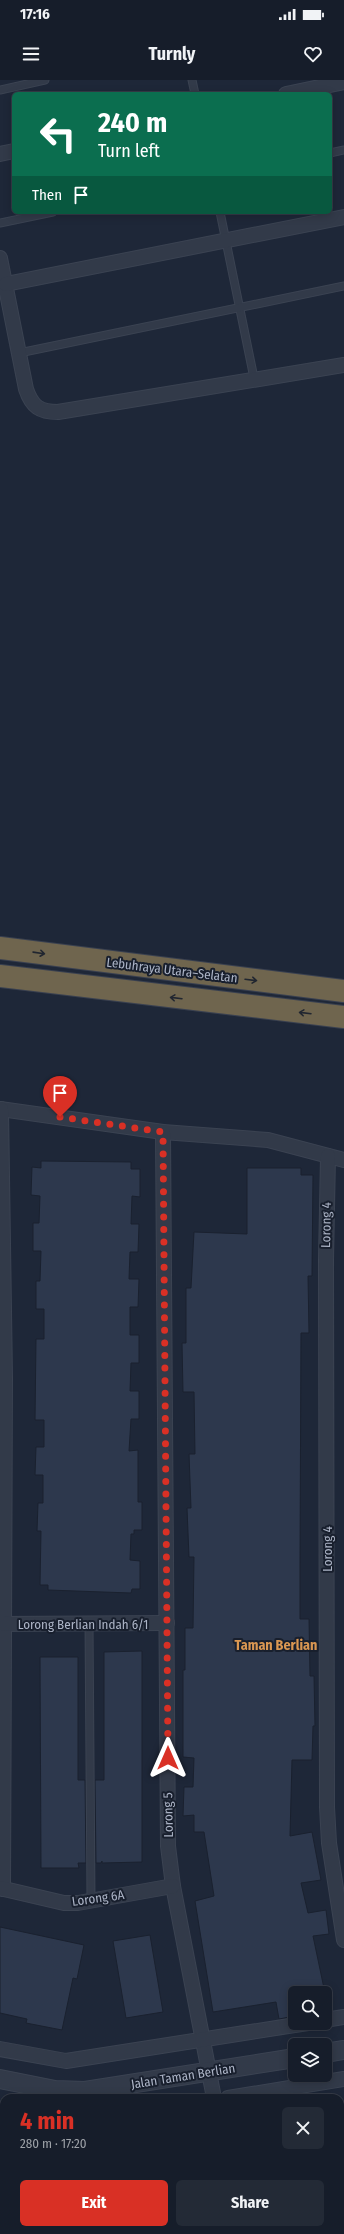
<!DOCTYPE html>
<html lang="en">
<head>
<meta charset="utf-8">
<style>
  body { margin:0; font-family:"Fira Sans Condensed",sans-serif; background:#232a36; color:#f1f3f6; height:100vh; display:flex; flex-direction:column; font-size:15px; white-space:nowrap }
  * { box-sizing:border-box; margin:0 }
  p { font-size:13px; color:#9ea2a8 }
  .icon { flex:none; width:22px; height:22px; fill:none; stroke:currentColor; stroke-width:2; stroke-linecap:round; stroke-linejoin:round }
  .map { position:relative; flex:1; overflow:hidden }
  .panel { position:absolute; left:0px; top:2014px; width:344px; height:140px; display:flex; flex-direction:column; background:#161d2a; border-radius:12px 12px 0 0; box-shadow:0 2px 10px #0003,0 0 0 1px #353b47 }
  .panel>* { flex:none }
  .hud { position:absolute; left:12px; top:12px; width:320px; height:122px; border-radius:6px; box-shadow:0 2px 10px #0003,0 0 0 1px #353b47; background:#0b6e4f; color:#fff; overflow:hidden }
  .tools { position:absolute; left:288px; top:1906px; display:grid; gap:8px }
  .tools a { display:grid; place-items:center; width:44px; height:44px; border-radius:6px; background:#161d2a; box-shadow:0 2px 10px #0003,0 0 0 1px #353b47; font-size:20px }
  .pin { position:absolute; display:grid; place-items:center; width:34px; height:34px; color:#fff; margin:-41px -17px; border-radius:50% 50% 50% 0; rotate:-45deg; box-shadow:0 0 4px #0007 }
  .pin .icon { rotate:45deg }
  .me { position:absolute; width:44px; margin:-22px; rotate:0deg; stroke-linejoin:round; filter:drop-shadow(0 0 3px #0008) }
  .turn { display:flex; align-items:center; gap:14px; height:84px; padding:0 20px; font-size:18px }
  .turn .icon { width:52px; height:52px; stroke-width:2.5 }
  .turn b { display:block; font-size:28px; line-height:34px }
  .then { display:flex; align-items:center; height:38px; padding:0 20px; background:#0003; gap:8px; font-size:15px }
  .round { display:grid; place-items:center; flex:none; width:42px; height:42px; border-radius:6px; background:#232a36 }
  .summary { display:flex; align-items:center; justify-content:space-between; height:68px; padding:0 20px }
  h1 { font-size:24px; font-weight:700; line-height:30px; color:#d93025 }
  .cta { display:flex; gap:8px; margin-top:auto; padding:8px 20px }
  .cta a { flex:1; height:46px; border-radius:6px; background:#d93025; color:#fff; font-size:16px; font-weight:700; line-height:46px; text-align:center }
  .cta a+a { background:#232a36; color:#f1f3f6 }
  .status { display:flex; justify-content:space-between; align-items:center; height:28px; padding:0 20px; background:#161d2a; direction:ltr }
  .status svg { height:11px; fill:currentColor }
  header { display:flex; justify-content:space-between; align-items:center; height:52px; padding:0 20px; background:#161d2a; font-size:18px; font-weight:700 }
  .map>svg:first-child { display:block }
</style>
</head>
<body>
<div class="status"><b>17:16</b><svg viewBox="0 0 49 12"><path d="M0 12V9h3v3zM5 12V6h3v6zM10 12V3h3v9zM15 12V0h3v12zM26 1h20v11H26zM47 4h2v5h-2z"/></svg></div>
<header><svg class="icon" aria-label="menu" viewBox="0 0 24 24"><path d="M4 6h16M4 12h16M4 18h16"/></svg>Turnly<svg class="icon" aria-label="heart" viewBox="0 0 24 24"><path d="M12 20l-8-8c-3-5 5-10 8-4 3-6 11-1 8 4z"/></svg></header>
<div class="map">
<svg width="344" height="2154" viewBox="0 0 344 2154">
  <rect width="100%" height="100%" fill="#1e2738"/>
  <!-- building -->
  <g fill="#2d384d" stroke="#1a212f">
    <path d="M41,1081L131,1082V1089H140V1117L132,1116L131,1144H139L138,1172H130L129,1199H139L138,1227H130V1255H139V1283H131L130,1311H139V1339H131L129,1371L138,1370V1422H142V1450H134V1454H131L130,1480L140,1481V1509H132L131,1513L48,1510V1505H40L41,1451H37L38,1423H43V1395H35L36,1367H44V1340H35L36,1259H44V1229H36V1201H40L41,1171H33V1143H39L40,1116L31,1115L32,1087L41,1088Z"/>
    <path d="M247,1088H301V1095H313L312,1196H308L309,1253H301L300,1484V1539H309L310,1596H314L315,1646H313L312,1680H292L290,1756L312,1752L321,1800L301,1803L308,1833L326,1830L329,1854L313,1856L325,1913H295V1936L279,1939L276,1922L213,1932L195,1821L214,1816L204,1752H194V1735L183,1736L184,1707H193L194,1678L183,1677V1590H185V1548H193L194,1477H189L187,1428H191L189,1374H195L194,1312H183L182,1263H186V1208H191L194,1152L247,1154Z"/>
    <path d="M142,1571V1782L102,1783V1781L101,1783H96L95,1700H104V1572Z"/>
    <path d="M40,1577H78V1700H85L86,1783H78L79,1788H41Z"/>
    <path d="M0,1847L84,1865L77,1899L73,1898L62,1950L26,1943L27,1939L0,1933Z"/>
    <path d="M150,1855L163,1932L126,1938L113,1861Z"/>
  </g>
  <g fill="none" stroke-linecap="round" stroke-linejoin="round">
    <defs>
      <g id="service">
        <path d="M192,0L195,14"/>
        <path d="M0,10L45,0"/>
        <path d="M330,73L344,70"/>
        <path d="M220,132L254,298"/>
        <path d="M0,143L53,132"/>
        <path d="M19,273L344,206"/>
        <path d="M89,1542L91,1821"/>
      </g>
      <g id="minor">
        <path d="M286,14L344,2"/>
        <path d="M0,74L14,71"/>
        <path d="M0,178L26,309C32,327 40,332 58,332L344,285"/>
        <path d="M6,204L344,137"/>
        <path d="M0,1029L163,1052L268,1060L344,1080"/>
        <path d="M1,1029L5,1298L3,1809"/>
        <path d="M163,1052L168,1766L173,1806L214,2018"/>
        <path d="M328,1076L326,1180L327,1727L329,1763L344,1860"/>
        <path d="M0,1544L167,1543"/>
        <path d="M0,1808L64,1823H78L173,1806"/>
        <path d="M325,1940L344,1937"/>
        <path d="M0,1969L66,1981L308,1943"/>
        <path d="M228,2018L344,1999"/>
      </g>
      <g id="tertiary">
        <path d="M325,1973L344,1970"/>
        <path d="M0,1999L55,2010L85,2011L295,1978"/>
      </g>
      <g id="motorway">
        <path d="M0,868L344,911"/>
        <path d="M0,896L344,937"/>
      </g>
    </defs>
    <!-- service casing -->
    <use href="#service" stroke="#3b4352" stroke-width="9"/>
    <!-- minor casing -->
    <use href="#minor" stroke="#3b4352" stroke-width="16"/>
    <!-- tertiary casing -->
    <use href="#tertiary" stroke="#3b4352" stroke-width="20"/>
    <!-- motorway casing -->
    <use href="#motorway" stroke="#3a4150" stroke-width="24"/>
    <!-- service -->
    <use href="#service" stroke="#323a49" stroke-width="7"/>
    <!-- minor -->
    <use href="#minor" stroke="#323a49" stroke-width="14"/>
    <!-- tertiary -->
    <use href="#tertiary" stroke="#323a49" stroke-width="18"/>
    <!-- motorway -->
    <use href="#motorway" stroke="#6f654e" stroke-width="22"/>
  </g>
  <!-- one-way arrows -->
  <defs><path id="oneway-shaft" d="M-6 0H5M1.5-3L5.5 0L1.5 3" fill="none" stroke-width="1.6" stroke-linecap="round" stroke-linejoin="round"/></defs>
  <g stroke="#212630">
    <use href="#oneway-shaft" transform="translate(39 873) rotate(8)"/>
    <use href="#oneway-shaft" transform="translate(251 900) rotate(7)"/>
    <use href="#oneway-shaft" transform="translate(176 918) rotate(-173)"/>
    <use href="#oneway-shaft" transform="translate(305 933) rotate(-173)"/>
  </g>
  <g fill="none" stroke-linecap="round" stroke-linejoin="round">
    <!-- route -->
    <path stroke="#d93025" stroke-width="7" stroke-dasharray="0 12.6" d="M60,1037L163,1052L168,1678"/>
  </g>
  <g text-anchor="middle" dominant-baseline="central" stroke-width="4" stroke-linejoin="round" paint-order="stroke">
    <!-- street labels -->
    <g font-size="13" fill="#acb4c6" stroke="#181f2d">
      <text transform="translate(172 890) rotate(7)">Lebuhraya Utara–Selatan</text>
      <text transform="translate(326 1145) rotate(-89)">Lorong 4</text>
      <text transform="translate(327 1469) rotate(-90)">Lorong 4</text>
      <text x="83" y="1544">Lorong Berlian Indah 6/1</text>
      <text transform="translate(168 1735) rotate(-91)">Lorong 5</text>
      <text transform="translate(98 1818) rotate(-8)">Lorong 6A</text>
      <text transform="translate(183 1996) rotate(-9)">Jalan Taman Berlian</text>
    </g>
    <!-- neighbourhood labels -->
    <g font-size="14" font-weight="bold" fill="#da9752" stroke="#181f2d">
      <text x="276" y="1565">Taman Berlian</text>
    </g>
  </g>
</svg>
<div class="tools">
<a><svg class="icon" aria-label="search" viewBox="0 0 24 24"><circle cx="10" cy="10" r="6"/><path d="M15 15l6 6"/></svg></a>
<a><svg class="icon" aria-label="layers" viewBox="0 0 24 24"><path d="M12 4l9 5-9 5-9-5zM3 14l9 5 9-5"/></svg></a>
</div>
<div class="pin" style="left:60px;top:1037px;background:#d93025"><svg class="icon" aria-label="arrive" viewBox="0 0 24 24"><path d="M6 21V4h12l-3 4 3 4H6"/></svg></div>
<svg class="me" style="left:168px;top:1678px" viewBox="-20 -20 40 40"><path d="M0-17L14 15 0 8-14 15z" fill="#d93025" stroke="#fff" stroke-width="4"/></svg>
<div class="hud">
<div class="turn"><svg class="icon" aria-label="left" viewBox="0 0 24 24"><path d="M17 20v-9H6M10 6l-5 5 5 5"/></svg><div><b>240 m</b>Turn left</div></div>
<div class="then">Then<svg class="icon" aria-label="arrive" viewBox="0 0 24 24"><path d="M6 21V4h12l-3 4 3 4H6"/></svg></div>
</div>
<section class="panel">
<div class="summary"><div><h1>4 min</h1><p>280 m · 17:20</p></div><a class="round"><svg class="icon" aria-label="close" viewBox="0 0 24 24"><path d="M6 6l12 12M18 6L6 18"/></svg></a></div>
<div class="cta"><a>Exit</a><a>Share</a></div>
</section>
</div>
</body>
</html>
